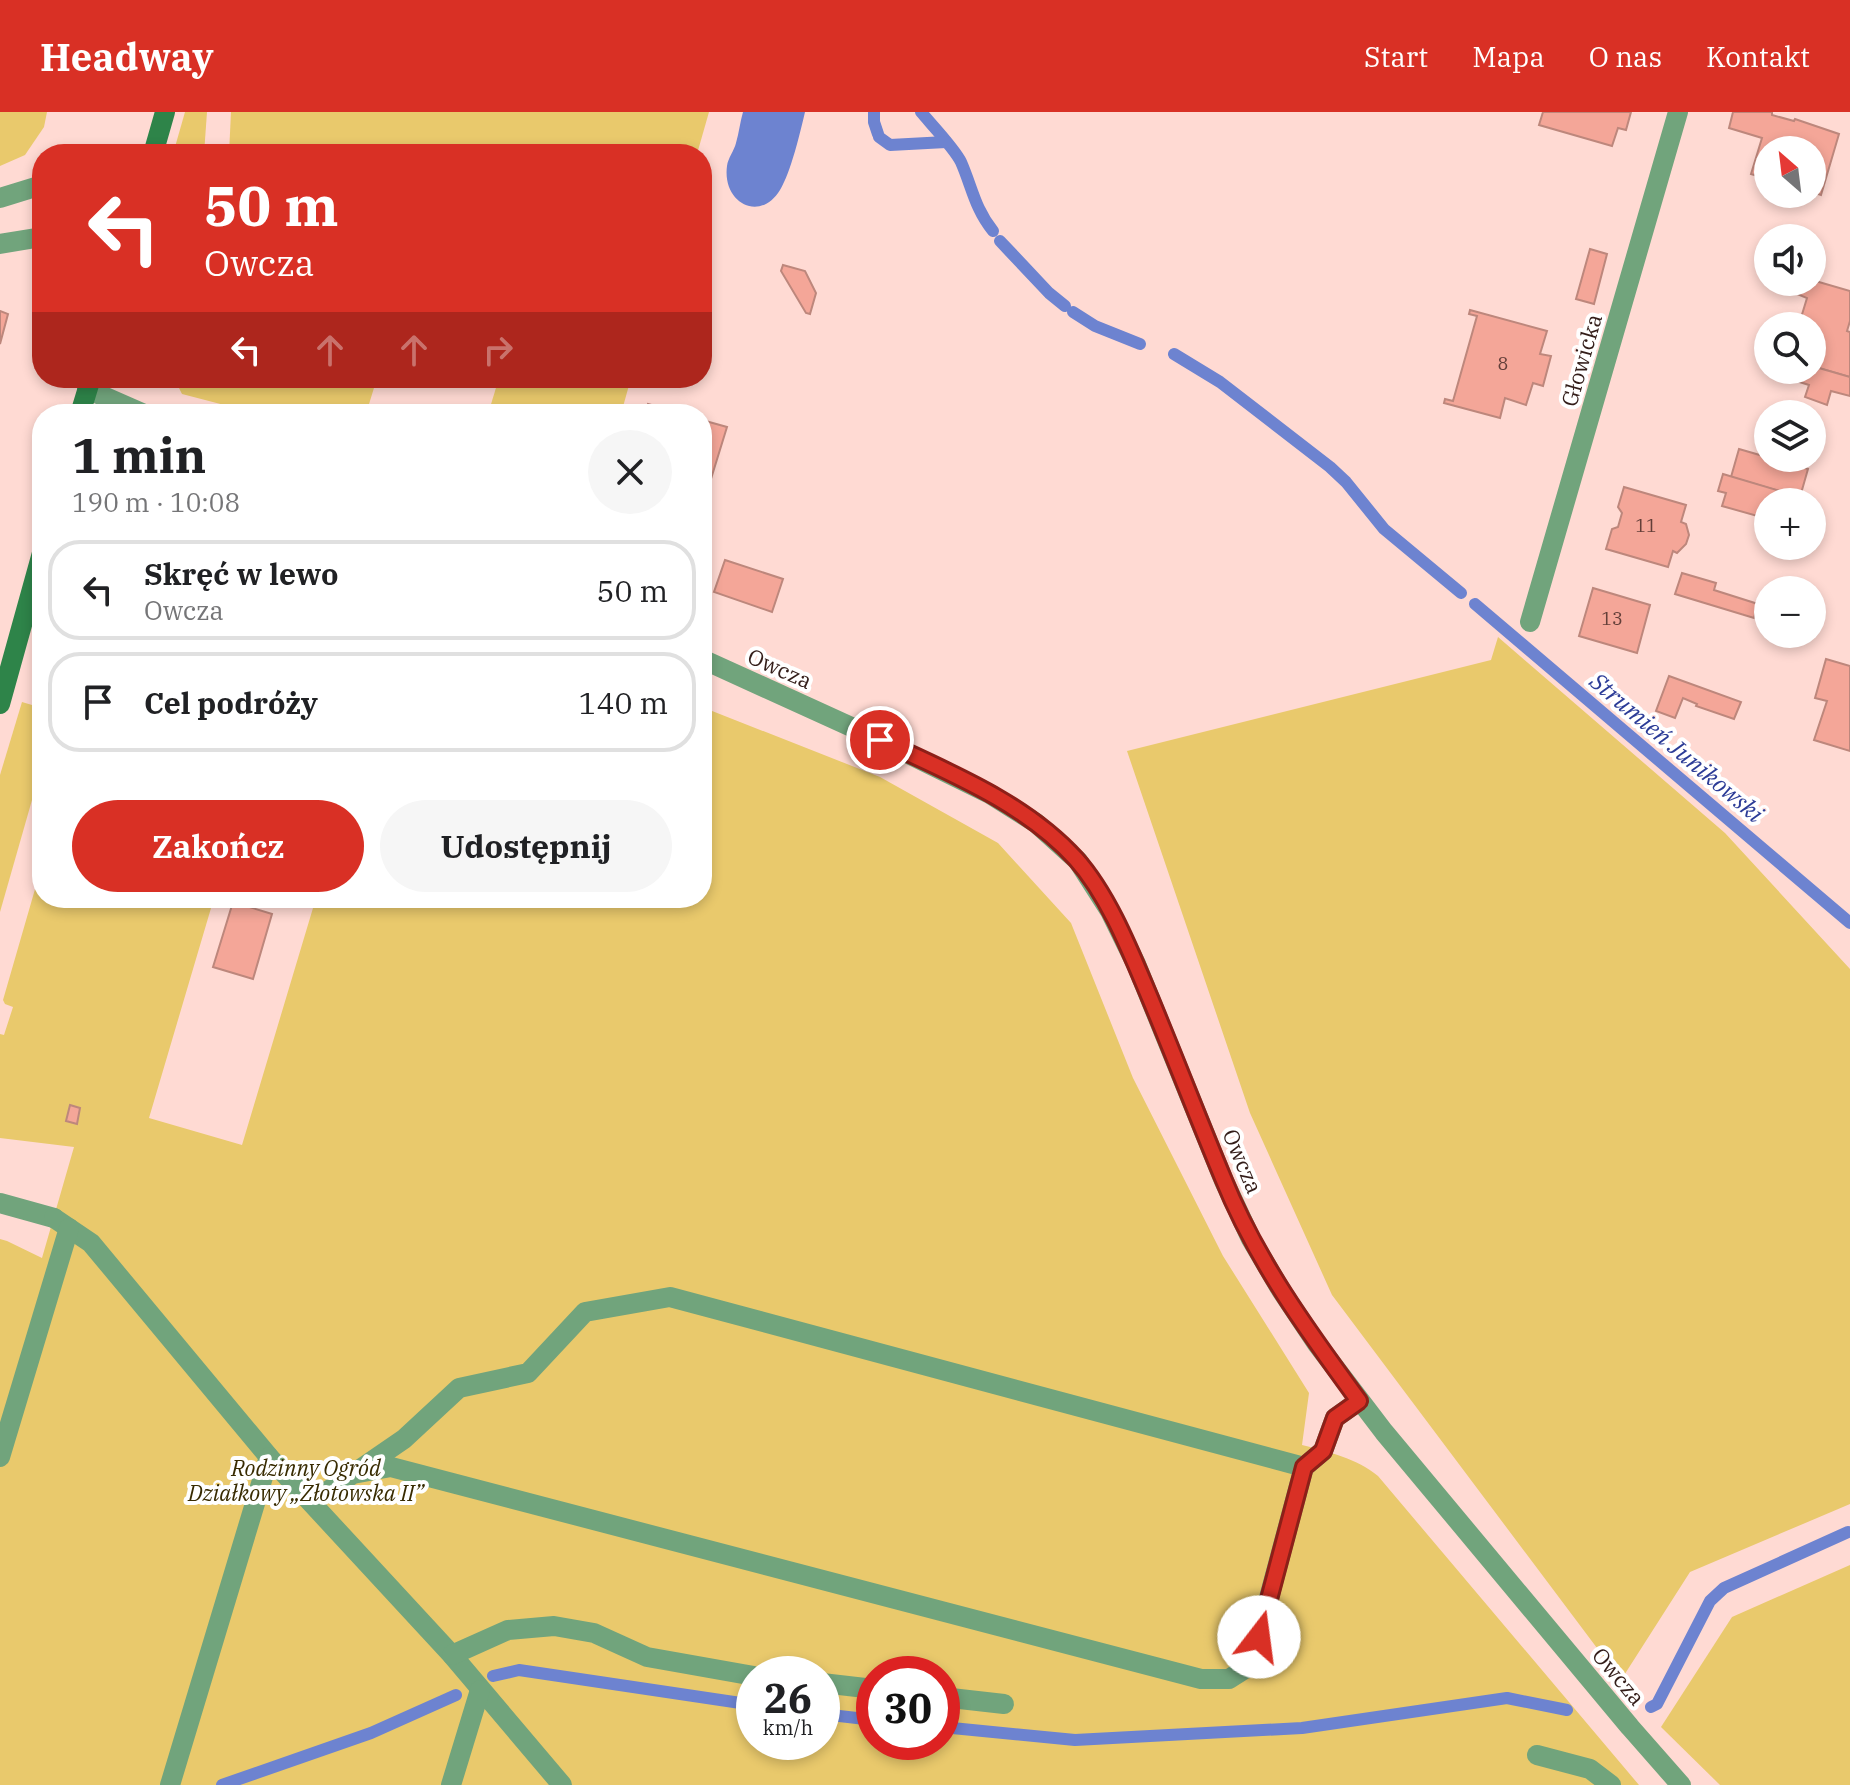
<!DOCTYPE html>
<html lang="pl">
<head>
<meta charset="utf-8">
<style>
  body { margin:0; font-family:"IBM Plex Serif",serif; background:#f6f6f6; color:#202124; height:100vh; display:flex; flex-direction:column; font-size:30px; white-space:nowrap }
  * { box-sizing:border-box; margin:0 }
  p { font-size:26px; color:#757577 }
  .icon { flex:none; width:44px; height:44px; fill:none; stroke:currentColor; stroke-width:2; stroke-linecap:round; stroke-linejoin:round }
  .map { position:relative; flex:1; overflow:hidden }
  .drawer { position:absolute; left:32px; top:292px; width:680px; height:504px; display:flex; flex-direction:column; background:#fff; border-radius:32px; box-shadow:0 4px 12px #0003 }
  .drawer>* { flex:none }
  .top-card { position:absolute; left:32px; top:32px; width:680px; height:244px; border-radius:32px; box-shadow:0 4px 12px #0003; background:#d93025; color:#fff; overflow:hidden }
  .needle { width:52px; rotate:332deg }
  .controls { position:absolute; left:1754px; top:24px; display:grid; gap:16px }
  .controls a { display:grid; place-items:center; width:72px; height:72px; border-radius:50%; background:#fff; box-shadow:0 4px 12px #0003; font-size:40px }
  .speed { position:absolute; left:736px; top:1544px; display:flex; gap:16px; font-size:40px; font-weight:700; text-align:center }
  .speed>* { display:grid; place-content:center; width:104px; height:104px; border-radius:50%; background:#fff; box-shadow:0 4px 12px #0003; line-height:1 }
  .speed small { font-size:20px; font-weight:400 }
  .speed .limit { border:12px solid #d22; background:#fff; color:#111 }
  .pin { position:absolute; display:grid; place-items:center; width:68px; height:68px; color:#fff; margin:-34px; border:4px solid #fff; border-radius:50%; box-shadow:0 2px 8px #0007 }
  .me { position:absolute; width:88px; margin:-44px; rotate:15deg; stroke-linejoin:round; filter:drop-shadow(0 0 6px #0008) }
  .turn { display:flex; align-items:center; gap:28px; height:168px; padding:0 40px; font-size:36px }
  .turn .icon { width:104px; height:104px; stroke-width:2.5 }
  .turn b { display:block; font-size:56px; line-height:68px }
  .lanes { display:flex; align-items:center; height:76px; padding:0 40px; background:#0003; justify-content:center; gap:40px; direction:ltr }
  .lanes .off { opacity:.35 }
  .round { display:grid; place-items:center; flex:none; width:84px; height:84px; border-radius:42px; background:#f6f6f6 }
  .summary { display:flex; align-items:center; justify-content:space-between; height:136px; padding:0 40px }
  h1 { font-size:48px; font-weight:700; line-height:60px }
  .button { display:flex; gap:16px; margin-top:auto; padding:16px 40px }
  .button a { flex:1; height:92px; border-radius:48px; background:#d93025; color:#fff; font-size:32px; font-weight:700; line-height:92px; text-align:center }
  .button a+a { background:#f6f6f6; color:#202124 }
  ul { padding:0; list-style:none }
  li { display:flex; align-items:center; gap:24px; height:100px; margin:0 16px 12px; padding:0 24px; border:4px solid #e0e0e0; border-radius:32px }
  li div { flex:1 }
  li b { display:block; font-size:30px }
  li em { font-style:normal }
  header { display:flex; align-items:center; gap:48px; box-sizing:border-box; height:112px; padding:0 40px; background:#d93025; color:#fff }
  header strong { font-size:38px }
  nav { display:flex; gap:44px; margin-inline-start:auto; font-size:28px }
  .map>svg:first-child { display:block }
</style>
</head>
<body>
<header>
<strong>Headway</strong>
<nav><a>Start</a><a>Mapa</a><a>O nas</a><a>Kontakt</a></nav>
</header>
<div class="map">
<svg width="1850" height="1673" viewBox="0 0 1850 1673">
  <rect width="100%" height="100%" fill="#ffdad3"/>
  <!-- green -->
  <g fill="#e9c96c" fill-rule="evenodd">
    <path d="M0,0H47L44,15L25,43L0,54Z"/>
    <path d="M185,0H207L204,42H173Z"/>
    <path d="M231,0H709L697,42H229Z"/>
    <path d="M176,266H377L366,302H259L182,282L179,276L173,275Z"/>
    <path d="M499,266H631L621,302H488Z"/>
    <path d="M1498,525L1725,721L1850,857V1392L1690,1460L1621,1568L1332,1183L1250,1001L1127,639L1491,548Z"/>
    <path d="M22,590L42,596V653L0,800V663Z"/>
    <path d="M702,595L880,665L998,731L1071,811L1133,966L1223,1144L1309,1281L1302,1333C1329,1340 1356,1346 1378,1364L1639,1673H0V1127L7,1129L42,1146L74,1035L0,1026V922L4,923L13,895L5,892L3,888L42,753V786H214L149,1006L242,1033L316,786H702ZM754,1562H822V1630H754ZM874,1562H942V1630H874Z"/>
    <path d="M1850,1453V1673H1720L1661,1615L1732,1505Z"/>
  </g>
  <!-- water -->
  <path fill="#6d83d0" d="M743,0H805C800,21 791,60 780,78C760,111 722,91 727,54C728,46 734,39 736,31C739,21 740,10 743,0Z"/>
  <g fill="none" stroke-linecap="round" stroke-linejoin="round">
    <!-- stream -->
    <g stroke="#6d83d0" stroke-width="12">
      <path d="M874,0V10L878,22"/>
      <path d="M921,0C931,12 955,37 961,50C972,75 975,97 993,119"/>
      <path d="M879,25L890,33L946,30"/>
      <path d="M1000,129L1049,181L1065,194"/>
      <path d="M1073,200L1095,214L1140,232"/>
      <path d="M1174,242L1220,270L1330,355L1346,370L1384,417L1461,481"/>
      <path d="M1475,492L1850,811"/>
      <path d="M493,1564L519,1558L754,1593"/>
      <path d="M1651,1595L1657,1592L1710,1489L1724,1476L1848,1420"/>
      <path d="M822,1602L874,1608"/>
      <path d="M942,1615L1075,1628L1302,1616L1507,1586L1567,1598"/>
      <path d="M222,1673L371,1621L456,1583"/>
    </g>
  </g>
  <!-- building -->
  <g fill="#f4a698" stroke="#bd877c" stroke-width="2">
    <path d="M1543,0H1631L1626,18L1618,16L1612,34L1539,13Z"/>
    <path d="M1733,0H1772V3L1794,9L1795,7L1839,22L1821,83L1812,80V38H1768V67L1751,62L1762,26L1729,16Z"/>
    <path d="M1590,137L1607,142L1594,192L1576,187Z"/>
    <path d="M783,153L805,159L816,181L810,202L806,201L781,159Z"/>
    <path d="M1812,168L1850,179V209L1847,219L1850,220V265L1812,254V214H1784L1787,205L1800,209L1807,186L1797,182L1801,170H1812Z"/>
    <path d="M1470,198L1547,219L1540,242L1551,244L1543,274L1533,271L1526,293L1505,286L1500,306L1444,291L1445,287L1453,289L1477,204L1469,202Z"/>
    <path d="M0,199L8,202L0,232Z"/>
    <path d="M1812,254L1850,265V284L1831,279L1827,293L1805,285L1809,273L1787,266L1790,258H1812Z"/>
    <path d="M648,292L683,302H645Z"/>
    <path d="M702,308L727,315L706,383L702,382Z"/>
    <path d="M1739,337L1808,357L1800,385L1731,365Z"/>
    <path d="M1723,362L1800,385L1799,390H1768V407L1722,394L1726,381L1718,379Z"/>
    <path d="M1624,375L1686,393L1681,410L1686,412L1689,423L1686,432L1677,441L1673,439L1668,455L1606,437L1612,417L1618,415L1622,401L1618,395Z"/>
    <path d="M725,448L783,467L772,500L714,480Z"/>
    <path d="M1682,461L1716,471L1714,478L1758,492L1754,506L1675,482Z"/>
    <path d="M1593,476L1650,493L1637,541L1579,524Z"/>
    <path d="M1826,547L1850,554V639L1814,628L1827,589L1815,586Z"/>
    <path d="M1669,564L1741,590L1734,607L1696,594L1697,592L1683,586L1675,606L1656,599Z"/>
    <path d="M233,790L272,802L253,867L213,855Z"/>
    <path d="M70,993L80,996L77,1012L66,1009Z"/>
  </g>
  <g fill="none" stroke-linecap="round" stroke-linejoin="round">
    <!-- lane -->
    <g stroke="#71a47c" stroke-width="20">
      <path d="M0,86L42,73"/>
      <path d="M0,1091L54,1106"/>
      <path d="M1323,1339L1335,1306L1359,1289"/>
    </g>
    <!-- street -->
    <g stroke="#71a47c" stroke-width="20">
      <path d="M0,132L42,125"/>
      <path d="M87,277L144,302"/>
      <path d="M1530,510L1678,0"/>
      <path d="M702,547L880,628L990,682L1036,711L1078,749L1110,799L1136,852L1224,1069L1251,1127L1281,1178L1317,1232L1384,1320L1630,1615L1681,1673"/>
      <path d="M54,1106L91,1131L269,1345L452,1543L562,1673"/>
      <path d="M0,1345L69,1116"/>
      <path d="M1304,1355L1323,1339"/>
      <path d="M311,1390L353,1362L391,1355L1201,1567H1229L1251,1553L1304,1355L670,1185L585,1200L528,1261L459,1276L404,1327L353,1362"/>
      <path d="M452,1543L508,1518L554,1514L594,1521L647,1545L754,1564"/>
      <path d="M822,1571L874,1577"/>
      <path d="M942,1585L1004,1592"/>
      <path d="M1537,1643L1590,1657L1611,1673"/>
      <path d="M170,1673L269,1345"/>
      <path d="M451,1673L480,1578"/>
    </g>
    <!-- secondary -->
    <g stroke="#2e8449" stroke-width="20">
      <path d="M153,42L165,0"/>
      <path d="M80,302L91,266"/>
      <path d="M0,592L42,441"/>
    </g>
  </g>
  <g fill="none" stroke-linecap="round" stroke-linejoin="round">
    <defs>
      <path id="route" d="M880,628C948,660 1024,690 1076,747C1109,784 1131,841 1150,886C1175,946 1198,1006 1223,1066C1256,1148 1307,1218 1359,1289L1335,1306L1323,1339L1304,1355L1259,1525"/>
    </defs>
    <!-- route casing -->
    <use href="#route" stroke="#8d1f18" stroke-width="20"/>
    <!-- route -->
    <use href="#route" stroke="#d93025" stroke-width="14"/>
  </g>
  <g text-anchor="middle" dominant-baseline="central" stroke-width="8" stroke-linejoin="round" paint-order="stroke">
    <!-- number labels -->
    <g font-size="18" fill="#633f39">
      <text x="1503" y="251">8</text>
      <text x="1646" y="413">11</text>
      <text x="1612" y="506">13</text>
    </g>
    <!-- street labels -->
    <g font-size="22" fill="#331d19" stroke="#fff">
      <text transform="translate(1581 248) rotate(-74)">Głowicka</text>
      <text transform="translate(780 556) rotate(24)">Owcza</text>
      <text transform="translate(1243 1049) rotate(67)">Owcza</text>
      <text transform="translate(1619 1564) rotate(50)">Owcza</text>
    </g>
    <!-- park labels -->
    <g font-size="22" font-style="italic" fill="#382b01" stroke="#fff">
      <text x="306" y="1355">Rodzinny Ogród<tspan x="306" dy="25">Działkowy „Złotowska II”</tspan></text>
    </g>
    <!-- water labels -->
    <g font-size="24" font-style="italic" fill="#2c3c97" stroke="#fff">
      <text transform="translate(1677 635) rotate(40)">Strumień Junikowski</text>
    </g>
  </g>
</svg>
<div class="controls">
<a><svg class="needle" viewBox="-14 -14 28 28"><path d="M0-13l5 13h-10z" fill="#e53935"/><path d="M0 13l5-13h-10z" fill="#757577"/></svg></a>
<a><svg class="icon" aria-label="sound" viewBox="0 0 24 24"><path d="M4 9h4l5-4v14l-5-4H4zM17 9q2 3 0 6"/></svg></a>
<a><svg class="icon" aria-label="search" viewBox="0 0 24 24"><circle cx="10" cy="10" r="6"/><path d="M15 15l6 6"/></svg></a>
<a><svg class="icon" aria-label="layers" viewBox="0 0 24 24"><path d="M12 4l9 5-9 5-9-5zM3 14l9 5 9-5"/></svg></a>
<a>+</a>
<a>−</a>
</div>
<div class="speed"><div>26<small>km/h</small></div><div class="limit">30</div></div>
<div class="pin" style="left:880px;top:628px;background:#d93025"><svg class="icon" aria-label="arrive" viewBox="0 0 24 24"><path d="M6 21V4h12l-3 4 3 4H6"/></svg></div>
<svg class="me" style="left:1259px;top:1525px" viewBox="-20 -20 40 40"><circle r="19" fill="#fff"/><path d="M0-13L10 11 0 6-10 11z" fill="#d93025"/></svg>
<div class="top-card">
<div class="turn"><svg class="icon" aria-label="left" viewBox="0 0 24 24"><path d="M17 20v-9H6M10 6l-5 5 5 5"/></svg><div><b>50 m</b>Owcza</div></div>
<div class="lanes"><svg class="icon" aria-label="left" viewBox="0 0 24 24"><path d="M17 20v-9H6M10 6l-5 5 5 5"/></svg><svg class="icon off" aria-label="ahead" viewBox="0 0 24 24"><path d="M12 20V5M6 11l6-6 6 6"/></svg><svg class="icon off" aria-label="ahead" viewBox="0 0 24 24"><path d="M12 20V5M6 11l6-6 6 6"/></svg><svg class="icon off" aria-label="right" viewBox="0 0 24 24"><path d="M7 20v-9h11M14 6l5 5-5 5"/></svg></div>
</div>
<section class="drawer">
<div class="summary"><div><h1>1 min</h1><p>190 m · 10:08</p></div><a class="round"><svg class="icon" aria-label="close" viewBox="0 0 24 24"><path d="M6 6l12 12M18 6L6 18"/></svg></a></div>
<ul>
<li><svg class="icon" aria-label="left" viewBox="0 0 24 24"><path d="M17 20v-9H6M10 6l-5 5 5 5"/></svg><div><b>Skręć w lewo</b><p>Owcza</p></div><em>50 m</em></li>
<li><svg class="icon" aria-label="arrive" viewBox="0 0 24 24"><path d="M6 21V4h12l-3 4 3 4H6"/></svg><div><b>Cel podróży</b></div><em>140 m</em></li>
</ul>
<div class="button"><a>Zakończ</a><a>Udostępnij</a></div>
</section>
</div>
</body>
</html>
